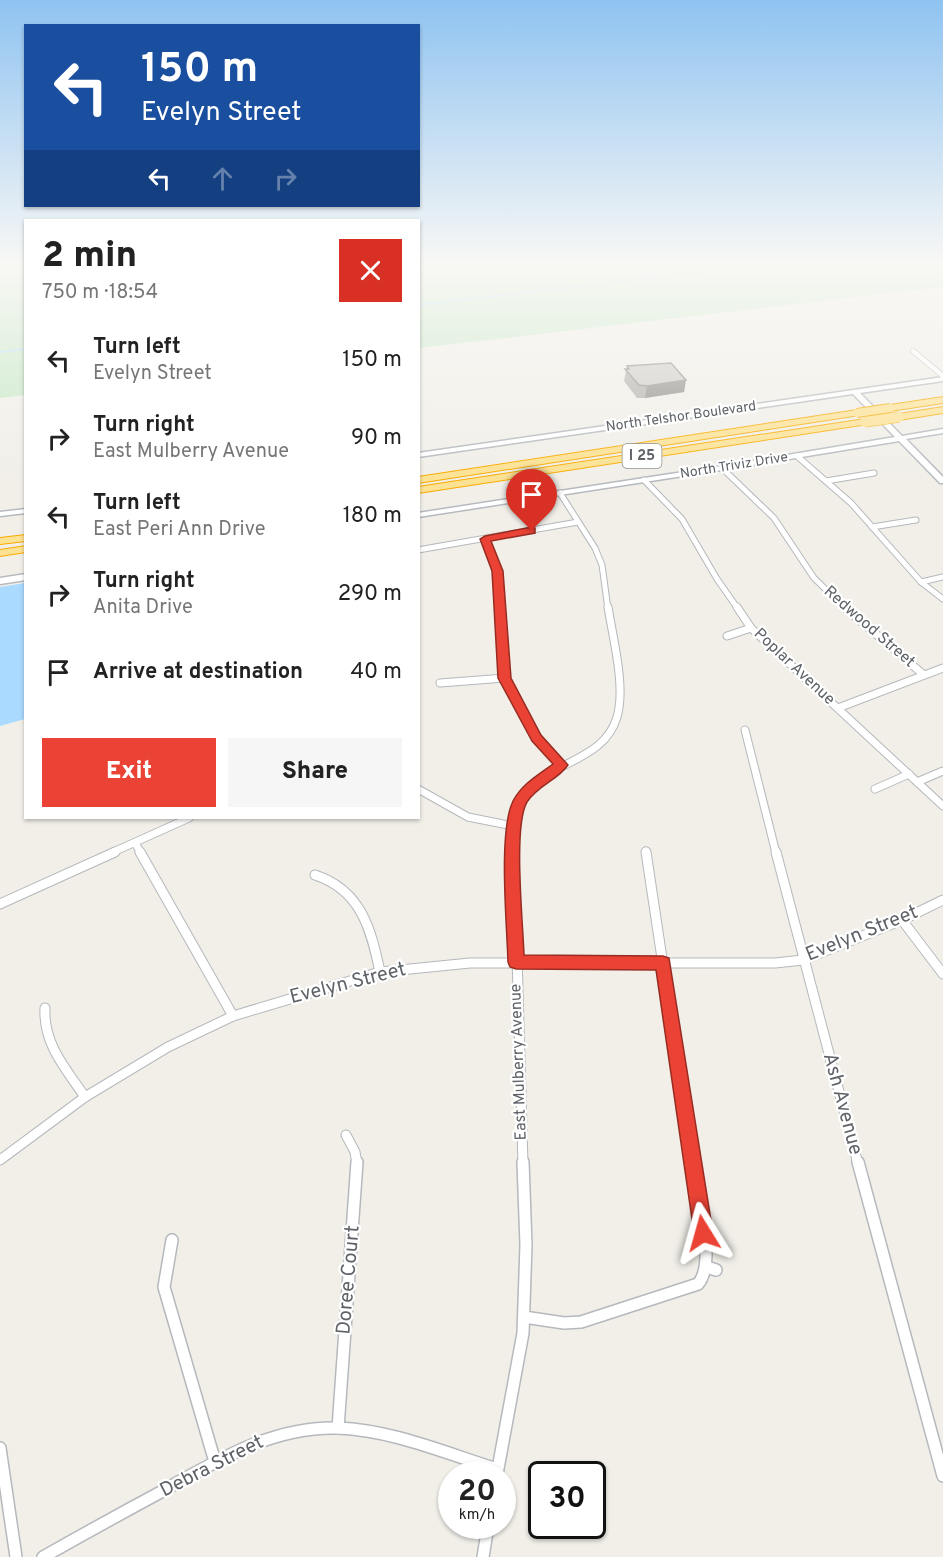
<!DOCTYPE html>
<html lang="en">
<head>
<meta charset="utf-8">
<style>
  body { margin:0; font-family:Overpass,sans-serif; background:#f6f6f6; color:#222; height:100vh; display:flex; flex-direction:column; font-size:22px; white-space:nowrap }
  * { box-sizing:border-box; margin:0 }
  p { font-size:20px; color:#767676 }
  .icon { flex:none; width:33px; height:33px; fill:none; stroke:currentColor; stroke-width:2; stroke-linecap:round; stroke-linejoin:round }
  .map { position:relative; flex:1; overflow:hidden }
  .side { position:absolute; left:24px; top:219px; width:396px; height:600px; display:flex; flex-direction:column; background:#fff; border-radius:0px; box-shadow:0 2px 4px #0004 }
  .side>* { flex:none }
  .top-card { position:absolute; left:24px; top:24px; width:396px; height:183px; border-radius:0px; box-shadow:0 2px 4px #0004; background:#1a4fa0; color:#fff; overflow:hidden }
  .speed { position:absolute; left:438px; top:1461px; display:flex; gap:12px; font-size:30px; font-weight:700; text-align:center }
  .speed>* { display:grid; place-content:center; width:78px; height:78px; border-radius:50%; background:#fff; box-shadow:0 2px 4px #0004; line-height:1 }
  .speed small { font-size:15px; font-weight:400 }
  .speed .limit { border:3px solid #111; border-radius:9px; background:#fff; color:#111 }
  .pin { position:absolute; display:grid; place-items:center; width:51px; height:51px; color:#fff; margin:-62px -26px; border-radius:50% 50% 50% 0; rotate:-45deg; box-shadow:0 0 6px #0007 }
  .pin .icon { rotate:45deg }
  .me { position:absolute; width:66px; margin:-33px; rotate:352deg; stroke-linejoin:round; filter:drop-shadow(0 0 4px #0008) }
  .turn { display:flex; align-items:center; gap:21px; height:126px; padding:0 18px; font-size:27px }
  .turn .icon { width:78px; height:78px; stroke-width:2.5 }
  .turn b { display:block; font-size:42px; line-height:51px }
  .lanes { display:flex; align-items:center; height:57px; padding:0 18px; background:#0003; justify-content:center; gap:30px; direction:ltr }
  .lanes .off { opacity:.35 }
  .round { display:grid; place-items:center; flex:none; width:63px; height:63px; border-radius:0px; background:#f6f6f6 }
  .head { display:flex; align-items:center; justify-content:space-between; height:102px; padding:0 18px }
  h1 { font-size:36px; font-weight:800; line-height:45px }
  .action { display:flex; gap:12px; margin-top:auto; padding:12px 18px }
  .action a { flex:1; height:69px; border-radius:0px; background:#ea4335; color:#fff; font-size:24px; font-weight:800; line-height:69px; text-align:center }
  .action a+a { background:#f6f6f6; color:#222 }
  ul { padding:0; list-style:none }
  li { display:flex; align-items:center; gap:18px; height:78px; padding:0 18px }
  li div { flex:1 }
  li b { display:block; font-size:22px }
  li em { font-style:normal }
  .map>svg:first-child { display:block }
</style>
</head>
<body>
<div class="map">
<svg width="943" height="1557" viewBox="0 0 943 1557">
  <rect width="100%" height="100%" fill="#f1efe8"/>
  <!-- green -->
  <g fill="#c5e8c5">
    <path d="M0,263H25L26,395L0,398Z"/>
    <path d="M419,263H943V287L419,348Z"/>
  </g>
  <!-- water -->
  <path fill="#aadaff" d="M25,583V719L0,726V587Z"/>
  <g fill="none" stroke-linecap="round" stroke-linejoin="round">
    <!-- stream -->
    <g stroke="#aadaff" stroke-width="1.5">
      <path d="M418,305L777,263"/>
      <path d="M0,352L26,349"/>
    </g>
    <defs>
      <path id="street-far4" d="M913,351L943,376"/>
      <g id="street-far3">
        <path d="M797,456L851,503L921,582L943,599"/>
        <path d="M722,468L774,518L814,578L846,609"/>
        <path d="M644,480L682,519L717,579L738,609"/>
        <path d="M826,481L874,473"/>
        <path d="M560,493L595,548L602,565L608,609"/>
        <path d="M872,527L916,520"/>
        <path d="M485,539L497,571L500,609"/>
        <path d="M418,550L578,522"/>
        <path d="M921,582L943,577"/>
      </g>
      <g id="street-far2">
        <path d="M500,607L505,678L536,738L562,765"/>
        <path d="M737,607L751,628L943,806"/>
        <path d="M844,607L924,675"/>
        <path d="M727,636L751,628"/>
        <path d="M440,683L505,678"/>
        <path d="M838,708L943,668"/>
        <path d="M745,730L776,853"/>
        <path d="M917,782L943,771"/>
        <path d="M418,789L468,817L513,826"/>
        <path d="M875,789L909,774"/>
        <path d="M135,843L141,853"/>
        <path d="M646,851V853"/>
        <path d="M111,853L189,818"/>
        <path d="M514,853C514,844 512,834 513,826C523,757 601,772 617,717C626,687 613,639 608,607"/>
      </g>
      <g id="street-far1">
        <path d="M140,852L233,1016"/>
        <path d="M514,852L523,1164"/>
        <path d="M646,852L693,1164"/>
        <path d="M776,852L858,1164"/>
        <path d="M315,875C361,890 371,929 380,972"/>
        <path d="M0,904L115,852"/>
        <path d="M902,920L943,974"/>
        <path d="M45,1008C43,1044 66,1069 85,1097"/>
        <path d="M346,1135L355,1152L357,1164"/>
        <path d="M0,1160L85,1097L168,1047L233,1016L380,972L470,963H775L803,960L902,920L943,900"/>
      </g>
      <g id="street">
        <path d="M858,1162L943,1476"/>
        <path d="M172,1240L164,1287L215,1462"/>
        <path d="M707,1267L716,1270"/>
        <path d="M524,1317L564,1323L581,1322L698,1284C717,1263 697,1190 693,1162"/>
        <path d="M338,1428L357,1162"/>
        <path d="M0,1448L16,1557"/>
        <path d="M497,1474L523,1333L526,1245L523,1162"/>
        <path d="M43,1557C82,1535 120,1514 159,1493C215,1462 271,1426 338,1428C392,1430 445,1453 497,1469"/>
        <path d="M483,1557L488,1526"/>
      </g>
      <g id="secondary">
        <path d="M943,377V381L860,393L902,436L943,429V433L906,439L943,477V483H940L899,441L722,470L418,517V513L722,466L895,437L853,394L418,457V453Z"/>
        <path d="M26,509V513L0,516V512Z"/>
        <path d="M26,574V580L0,584V578Z"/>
      </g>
      <g id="highway">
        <path d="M943,397V403L890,411L886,408L890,405Z"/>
        <path d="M943,407V413L899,420L895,417L899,414Z"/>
        <path d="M857,410L860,411V415L418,483V477Z"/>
        <path d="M865,419L868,420V424L418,493V487Z"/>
        <path d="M26,535V541L0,544V538Z"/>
        <path d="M26,546V552L0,556V550Z"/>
      </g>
    </defs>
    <!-- street-far4 casing -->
    <use href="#street-far4" stroke="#b5b8bc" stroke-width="6"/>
    <!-- street-far3 casing -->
    <use href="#street-far3" stroke="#b5b8bc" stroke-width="7"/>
    <!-- street-far2 casing -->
    <use href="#street-far2" stroke="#b5b8bc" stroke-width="9"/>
    <!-- street-far1 casing -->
    <use href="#street-far1" stroke="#b5b8bc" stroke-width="11"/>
    <!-- street casing -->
    <use href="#street" stroke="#b5b8bc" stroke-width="14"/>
    <!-- secondary casing -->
    <use href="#secondary" stroke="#b6babf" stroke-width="3"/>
    <!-- highway casing -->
    <use href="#highway" stroke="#f9ab00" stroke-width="2"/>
    <!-- street-far4 -->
    <use href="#street-far4" stroke="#fff" stroke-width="4.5"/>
    <!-- street-far3 -->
    <use href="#street-far3" stroke="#fff" stroke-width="5"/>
    <!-- street-far2 -->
    <use href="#street-far2" stroke="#fff" stroke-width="7"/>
    <!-- street-far1 -->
    <use href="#street-far1" stroke="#fff" stroke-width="9"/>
    <!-- street -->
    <use href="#street" stroke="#fff" stroke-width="11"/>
    <!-- secondary -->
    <use href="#secondary" fill="#fff" fill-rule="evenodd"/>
    <!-- highway -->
    <use href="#highway" fill="#fde293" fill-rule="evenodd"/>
    <defs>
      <path id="highway-bridge-far1" d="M857,413L890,408"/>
      <path id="highway-bridge" d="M865,422L899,417"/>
    </defs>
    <!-- highway-bridge-far1 casing -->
    <use href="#highway-bridge-far1" stroke="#f9ab00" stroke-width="10" stroke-linecap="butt"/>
    <!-- highway-bridge casing -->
    <use href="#highway-bridge" stroke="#f9ab00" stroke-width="11" stroke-linecap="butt"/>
    <!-- highway-bridge-far1 -->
    <use href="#highway-bridge-far1" stroke="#fde293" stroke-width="8"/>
    <!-- highway-bridge -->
    <use href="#highway-bridge" stroke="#fde293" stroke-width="10"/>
  </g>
  <!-- wall -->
  <path fill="#afaea9" d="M627,366L686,380L684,392L645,398H637L624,381Z"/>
  <!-- shaded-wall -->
  <path fill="#8f8d8a" d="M686,380L684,392L645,398L647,386Z"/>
  <!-- building -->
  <path fill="#cccac5" stroke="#8f8d8a" stroke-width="1.5" d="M671,363L686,380L647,386L639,385L625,369H629L627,366Z"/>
  <!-- sky -->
  <linearGradient id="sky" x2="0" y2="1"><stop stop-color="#8fc3f1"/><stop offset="0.55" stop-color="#f9f8f5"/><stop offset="1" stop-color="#f9f8f5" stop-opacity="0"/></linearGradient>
  <rect width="943" height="481" fill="url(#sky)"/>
  <!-- route -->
  <path fill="#ea4335" stroke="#982c22" stroke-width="1.5" d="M532,527L535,528V533L491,541L503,571L511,678L541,735L568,765C558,780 538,785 527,802C513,826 523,923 524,955L663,956L669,958L713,1233L710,1240L703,1242L696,1240L694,1233L656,970L516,969L510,967L508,962C507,925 498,832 513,801C522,784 538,775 553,764L532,741L498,678L492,571L480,539L485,536Z"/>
  <g text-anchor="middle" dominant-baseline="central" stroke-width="4.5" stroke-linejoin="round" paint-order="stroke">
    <!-- far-street labels -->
    <g font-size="14" fill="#5f6368" stroke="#fff">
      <text transform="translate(681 417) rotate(-8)">North Telshor Boulevard</text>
      <text transform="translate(734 466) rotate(-9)">North Triviz Drive</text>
    </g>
    <!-- shield labels -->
    <rect fill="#fff" stroke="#8f9295" stroke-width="1.5" x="622.5" y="444" width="39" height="24" rx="4.5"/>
    <g font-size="15" font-weight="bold" fill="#5f6368">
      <text x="642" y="456">I 25</text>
    </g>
    <!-- street labels -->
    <g font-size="16" fill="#5f6368" stroke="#fff">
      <text transform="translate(869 627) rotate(41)">Redwood Street</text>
      <text transform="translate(794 667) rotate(43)">Poplar Avenue</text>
      <text transform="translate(519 1062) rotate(-92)">East Mulberry Avenue</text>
    </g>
    <!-- near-street labels -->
    <g font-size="20" fill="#5f6368" stroke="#fff">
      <text transform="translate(862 934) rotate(-22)">Evelyn Street</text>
      <text transform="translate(348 984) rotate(-14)">Evelyn Street</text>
      <text transform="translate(842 1104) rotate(75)">Ash Avenue</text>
      <text transform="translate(349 1280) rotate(-85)">Doree Court</text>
      <text transform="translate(212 1467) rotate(-27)">Debra Street</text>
    </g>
  </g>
</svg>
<div class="speed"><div>20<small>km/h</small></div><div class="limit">30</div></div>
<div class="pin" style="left:532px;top:531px;background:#d93025"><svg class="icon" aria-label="arrive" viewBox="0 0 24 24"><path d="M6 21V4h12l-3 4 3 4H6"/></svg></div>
<svg class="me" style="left:703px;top:1233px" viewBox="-20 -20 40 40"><path d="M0-17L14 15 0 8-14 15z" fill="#ea4335" stroke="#fff" stroke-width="4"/></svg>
<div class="top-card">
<div class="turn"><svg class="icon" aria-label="left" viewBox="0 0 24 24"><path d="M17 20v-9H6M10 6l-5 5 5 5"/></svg><div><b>150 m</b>Evelyn Street</div></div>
<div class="lanes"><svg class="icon" aria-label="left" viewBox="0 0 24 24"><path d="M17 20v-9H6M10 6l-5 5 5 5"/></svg><svg class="icon off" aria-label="ahead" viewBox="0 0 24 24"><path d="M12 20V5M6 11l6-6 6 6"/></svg><svg class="icon off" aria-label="right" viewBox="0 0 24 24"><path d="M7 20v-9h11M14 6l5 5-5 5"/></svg></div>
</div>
<section class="side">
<div class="head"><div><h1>2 min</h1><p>750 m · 18:54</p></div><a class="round" style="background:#d93025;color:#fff"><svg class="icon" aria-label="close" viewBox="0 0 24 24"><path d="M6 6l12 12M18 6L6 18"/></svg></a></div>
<ul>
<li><svg class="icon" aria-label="left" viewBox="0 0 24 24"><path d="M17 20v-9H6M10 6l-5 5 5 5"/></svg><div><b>Turn left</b><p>Evelyn Street</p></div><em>150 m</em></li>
<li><svg class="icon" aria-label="right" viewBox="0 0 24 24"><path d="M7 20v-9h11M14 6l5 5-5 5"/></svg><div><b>Turn right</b><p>East Mulberry Avenue</p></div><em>90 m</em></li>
<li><svg class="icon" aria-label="left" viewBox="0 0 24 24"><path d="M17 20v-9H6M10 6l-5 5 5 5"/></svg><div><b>Turn left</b><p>East Peri Ann Drive</p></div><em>180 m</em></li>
<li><svg class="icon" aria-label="right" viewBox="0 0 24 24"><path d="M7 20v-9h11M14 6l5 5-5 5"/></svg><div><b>Turn right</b><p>Anita Drive</p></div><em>290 m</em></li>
<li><svg class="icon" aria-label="arrive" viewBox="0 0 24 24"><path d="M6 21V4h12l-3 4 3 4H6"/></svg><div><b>Arrive at destination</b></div><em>40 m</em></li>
</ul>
<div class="action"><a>Exit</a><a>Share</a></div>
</section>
</div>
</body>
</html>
